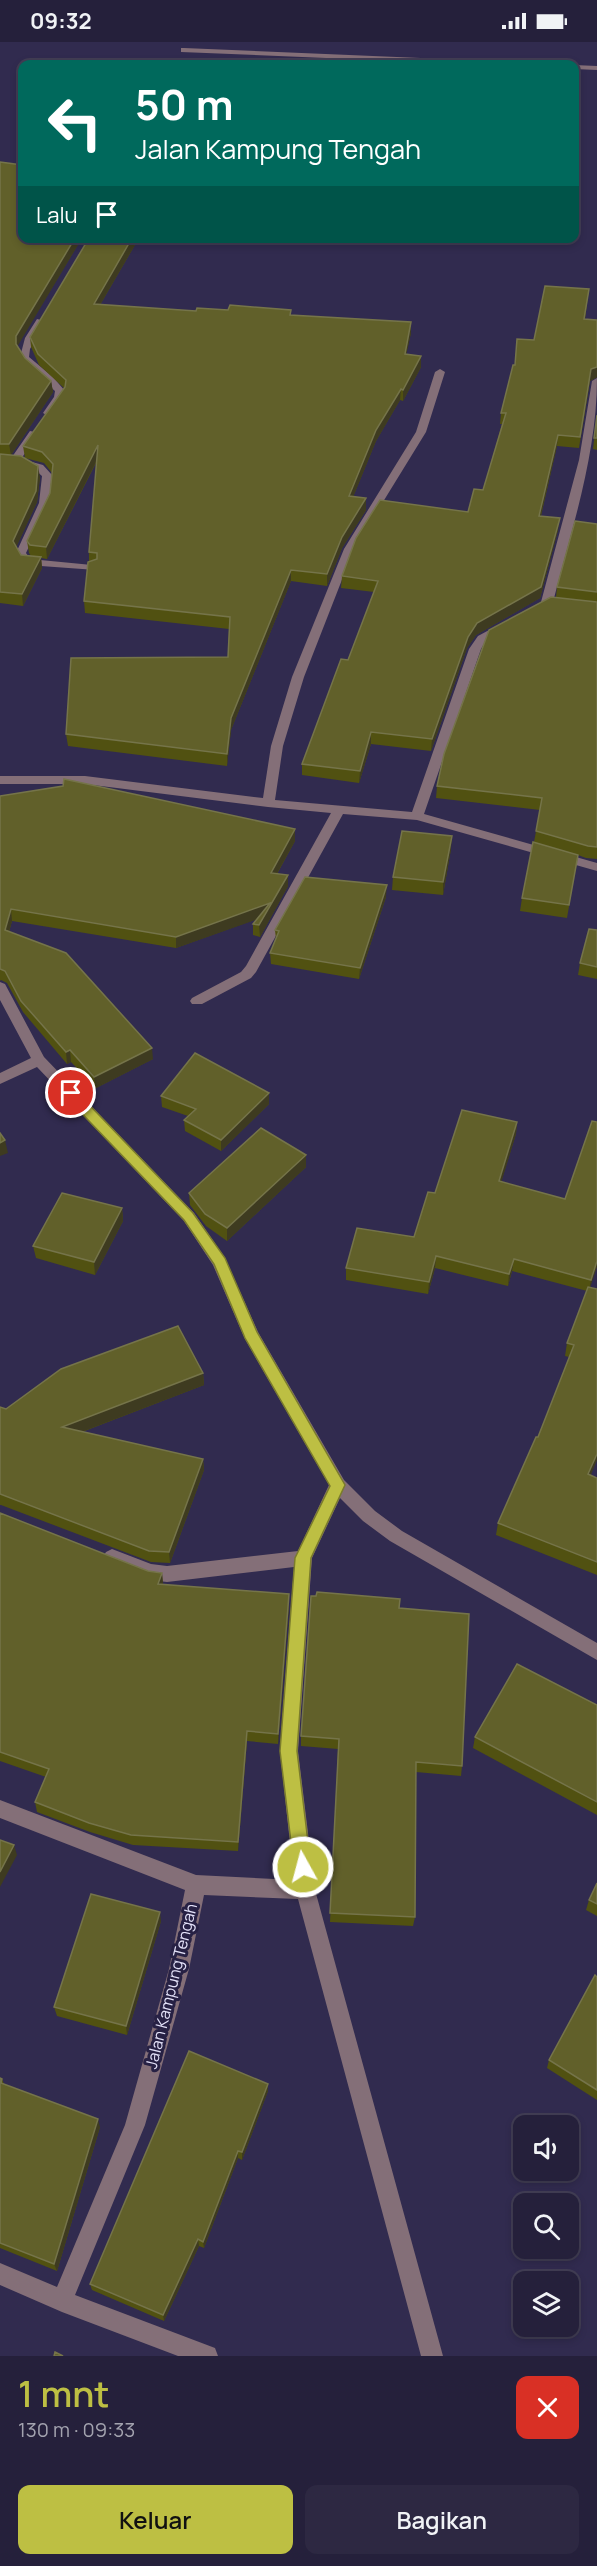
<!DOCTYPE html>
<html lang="id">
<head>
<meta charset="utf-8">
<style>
  body { margin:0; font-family:Manrope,sans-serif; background:#2d2842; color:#f1f3f6; height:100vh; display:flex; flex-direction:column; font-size:22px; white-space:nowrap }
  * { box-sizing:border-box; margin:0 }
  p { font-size:20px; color:#a3a3af }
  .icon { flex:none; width:33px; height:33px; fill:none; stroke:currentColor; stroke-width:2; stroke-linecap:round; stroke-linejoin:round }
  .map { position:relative; height:2314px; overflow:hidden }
  .sheet { display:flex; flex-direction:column; background:#25203b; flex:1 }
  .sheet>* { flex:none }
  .guide { position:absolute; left:18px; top:18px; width:561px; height:183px; border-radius:12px; box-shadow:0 3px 9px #0003,0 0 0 2px #423e55; background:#00695c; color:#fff; overflow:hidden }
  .buttons { position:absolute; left:513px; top:2073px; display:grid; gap:12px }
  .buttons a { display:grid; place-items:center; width:66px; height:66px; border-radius:12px; background:#25203b; box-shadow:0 3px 9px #0003,0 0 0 2px #423e55; font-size:30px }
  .pin { position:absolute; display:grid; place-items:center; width:51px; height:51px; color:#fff; margin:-26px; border:3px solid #fff; border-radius:50%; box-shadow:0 2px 6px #0007 }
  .me { position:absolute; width:66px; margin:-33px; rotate:353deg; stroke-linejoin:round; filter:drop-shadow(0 0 4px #0008) }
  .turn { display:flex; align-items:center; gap:21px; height:126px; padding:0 18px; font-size:27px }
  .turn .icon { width:78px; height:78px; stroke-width:2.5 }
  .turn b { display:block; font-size:42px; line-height:51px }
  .then { display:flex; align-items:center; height:57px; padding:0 18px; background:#0003; gap:12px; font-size:22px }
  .round { display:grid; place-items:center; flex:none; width:63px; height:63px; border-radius:12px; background:#2d2842 }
  .summary { display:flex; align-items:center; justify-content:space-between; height:102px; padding:0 18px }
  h1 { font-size:36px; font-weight:600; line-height:45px; color:#bdbf43 }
  .cta { display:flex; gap:12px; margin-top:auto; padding:12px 18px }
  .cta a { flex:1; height:69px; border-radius:12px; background:#bdbf43; color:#111; font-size:24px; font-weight:600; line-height:69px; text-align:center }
  .cta a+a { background:#2d2842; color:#f1f3f6 }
  .status { display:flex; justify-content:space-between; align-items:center; height:42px; padding:0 30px; background:#25203b; direction:ltr }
  .status svg { height:16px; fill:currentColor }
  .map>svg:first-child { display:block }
</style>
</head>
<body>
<div class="status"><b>09:32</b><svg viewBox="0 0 49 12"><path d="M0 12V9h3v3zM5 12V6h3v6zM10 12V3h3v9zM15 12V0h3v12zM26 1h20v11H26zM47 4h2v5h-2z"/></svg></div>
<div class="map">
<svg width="597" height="2314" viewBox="0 0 597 2314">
  <rect width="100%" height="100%" fill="#312b4f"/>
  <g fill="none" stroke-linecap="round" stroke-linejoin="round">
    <!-- minor -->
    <g fill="#846f78" fill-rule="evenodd">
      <path d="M184,6L513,20L517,22H470L181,10V6Z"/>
      <path d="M574,23L597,24V28L574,27Z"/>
      <path d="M37,277L45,279L30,307L29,315L53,335L65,349L64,355L52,373L48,374L43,371L54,355L55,349L24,322L20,315L25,296Z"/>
      <path d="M440,327L445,330L426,390L354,507L304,635L283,704L275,758L412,770L469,607L478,594L504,580L510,583L508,585L486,598L481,607L424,772L597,821V829L417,778L343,772L256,930L251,936L202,962H192L190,959L192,956L241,930L246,924L331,771L268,765L85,742H0V734H85L263,756L271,704L292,635L344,507L416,390L435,330Z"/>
      <path d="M597,336C597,412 572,486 553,560L547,563L541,560L579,418L592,339Z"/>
      <path d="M30,389L39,391L21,417L43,423L52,433L49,461L26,511L30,517L92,523L96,524V528L27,523L23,522L16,511L39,461L42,434C31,423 15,421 0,421V415H12Z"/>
      <path d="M0,940L5,942L44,1015L194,1171L225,1216L258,1290L344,1438L375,1469L402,1489L597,1601V1618L390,1499L363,1479L340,1456L312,1516L298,1709L315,1848L443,2314H421L298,1857L204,1853L189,1927L145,2083L75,2253L215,2306L218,2314H178L62,2270L0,2243V2221L57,2245L125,2083L169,1927L185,1848L0,1776V1758L196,1833L294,1838L280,1709L294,1525L167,1540L150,1538L106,1520L103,1515L106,1510L112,1507L151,1522L167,1524L298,1509L329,1443L245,1297L213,1223L184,1179L37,1025L0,1042V1031L31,1016L0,958Z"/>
    </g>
  </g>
  <!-- wall -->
  <g fill="#515111">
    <path d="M0,120L82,196L17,304L25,316L51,339L53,350L11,413L40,435L37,460L16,505L21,513L31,514L29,511L27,499L50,451L52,431L44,421L25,416L23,404L64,346L39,323L31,305L30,295L139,196L100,263L196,269L291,268V273L411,291L406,312L421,314V325L403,359L400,358L376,399L353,455L366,456V468L342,506L327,544L291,539L231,688L227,724L68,704L66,692L228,615L229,587L85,571L84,559L89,519V510L97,419L47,517L41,516L42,526L23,564L0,561Z"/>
    <path d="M589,247L585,277L597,278V335L590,339L579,406L557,404L541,474L558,488L540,556L476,593L467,606L431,709L371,702L359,741L302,733V722L348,618L374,550L341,546L342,534L468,470L483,448L502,382H500L501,371L515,323L534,298Z"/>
    <path d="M597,373V408L593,407Z"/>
    <path d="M597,482V817L586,816L578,813L567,876L520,869L522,856L534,800L540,768L436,756L437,744L556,555L557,545Z"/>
    <path d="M0,754L295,799L277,832L288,844L260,895L253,893V882L257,877L176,906L12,879L9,890L153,1017L96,1046L71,1020L67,1022L23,970L7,941L1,938L0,939Z"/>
    <path d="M451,807L443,853L392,848L393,835Z"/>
    <path d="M386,855L359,937L271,922L270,911L276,897L275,888Z"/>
    <path d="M597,888V937L578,933L580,921Z"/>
    <path d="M161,1054L269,1062L221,1109L185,1089L184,1078L188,1074L162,1065Z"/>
    <path d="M517,1080L516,1092L501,1140L597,1224L590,1245V1433L597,1436V1533L496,1493L498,1481L538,1395L569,1315L565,1314L567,1301L587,1249L512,1229L508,1244L435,1226L428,1252L346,1238V1226L414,1195L435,1151Z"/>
    <path d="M306,1113V1125L227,1199L206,1184L190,1163L189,1151Z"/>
    <path d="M122,1166L123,1179L95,1233L36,1216L33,1204Z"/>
    <path d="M203,1331L204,1343L82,1390L203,1417L204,1428L170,1521L151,1520L1,1463H0V1365L6,1367Z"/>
    <path d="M0,1471L148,1529L162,1531L163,1543L289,1552V1563L278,1702L247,1699L238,1809L133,1803L90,1790L37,1770L35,1760L46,1735L0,1719Z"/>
    <path d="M399,1566L462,1724L461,1734L416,1730L415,1875L413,1884L330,1880L338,1707L301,1704V1694Z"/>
    <path d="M597,1663V1773L473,1706L475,1695Z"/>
    <path d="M597,1841V1874L586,1868L589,1858Z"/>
    <path d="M161,1879L127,1993L57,1974L54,1965Z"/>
    <path d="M597,1935V2058L547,2026L549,2018Z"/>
    <path d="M0,2036L2,2037L4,2042L100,2085L57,2229L0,2206Z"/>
    <path d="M268,2042V2049L242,2118L238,2116L204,2206L199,2204L164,2279L92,2248L90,2242Z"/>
  </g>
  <!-- shaded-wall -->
  <g fill="#3e3b20">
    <path d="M75,196H82L17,305V313L16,294Z"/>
    <path d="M132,196H139L94,273V262Z"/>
    <path d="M411,280V291L404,323L405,312Z"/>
    <path d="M421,314V325L403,359V348Z"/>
    <path d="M597,325V335L590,339L579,406L591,327Z"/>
    <path d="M51,339L53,350L11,413L9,402Z"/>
    <path d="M401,347L400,358L376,399L349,465V454L376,388Z"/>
    <path d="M558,393L557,404L538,485L539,474Z"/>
    <path d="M98,403L99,414L47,517L46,505Z"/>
    <path d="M38,424L40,435L37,460L14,510L13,499Z"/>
    <path d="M366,456V468L342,506L327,544V532L342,495Z"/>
    <path d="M560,476L558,488L540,556L476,593L467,606L431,709L432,697L468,595L477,581Z"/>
    <path d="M41,515L42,526L23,564L22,552Z"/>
    <path d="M291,528V539L231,688L227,724V712L231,676Z"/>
    <path d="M371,690V702L359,741L360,729Z"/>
    <path d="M295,787V799L271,842V831Z"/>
    <path d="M452,794L451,807L443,853V840Z"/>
    <path d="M288,833V844L260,895L259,883L264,875L176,906V895Z"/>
    <path d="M387,843L386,855L359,937L360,926Z"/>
    <path d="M11,867L12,879L6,900L5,888Z"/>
    <path d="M152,1006L153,1017L96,1046L94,1035Z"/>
    <path d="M70,1008L71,1020L67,1022L66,1010Z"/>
    <path d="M269,1051V1062L221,1109V1098Z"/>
    <path d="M517,1080L516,1092L498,1151L499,1139Z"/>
    <path d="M5,1098L8,1111L0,1114V1101Z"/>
    <path d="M306,1113V1125L227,1199V1186Z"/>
    <path d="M122,1166L123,1179L95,1233L94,1220Z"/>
    <path d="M436,1214L435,1226L428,1252L429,1240Z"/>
    <path d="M514,1217L512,1229L508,1244L509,1232Z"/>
    <path d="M597,1219V1224L589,1249L591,1238Z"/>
    <path d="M203,1331L204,1343L63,1397L62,1385Z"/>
    <path d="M597,1412V1418L586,1445L588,1432Z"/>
    <path d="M203,1417L204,1428L170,1521L169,1510Z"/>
    <path d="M162,1531L163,1542L159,1553L158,1542Z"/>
    <path d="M289,1552V1563L278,1702V1692Z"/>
    <path d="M247,1689V1699L238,1809V1800Z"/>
    <path d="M14,1803L17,1813L0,1845V1830Z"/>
    <path d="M160,1870L161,1879L127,1993L126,1984Z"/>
    <path d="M268,2042V2049L242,2118V2110Z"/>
    <path d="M98,2077L100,2085L57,2229L54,2222Z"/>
    <path d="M238,2109V2116L204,2206L203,2200Z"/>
    <path d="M198,2197L199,2204L164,2279L163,2273Z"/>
  </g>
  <!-- building -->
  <g fill="#61602a" stroke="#75744a" stroke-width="1.5">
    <path d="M0,120L22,123V196H75L16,294V302L25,316L51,339L9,402H0Z"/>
    <path d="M89,196H132L94,262L196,269L197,266L228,268L230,263L291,268L290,273L411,280L405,312L421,314L403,348L401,347L376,388L349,454L366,456L342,495L327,532L291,528L231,676L227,712L66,692L71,616L228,615L230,575L84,559L88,520L97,517V511L89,510L98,403L46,505L30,503L27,499L50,451L53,422L42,410L23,404L65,345L66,338L38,312L30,295Z"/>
    <path d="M545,244L589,247L584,277L597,278V325L591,327L580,395L558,393L539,474L560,476L541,545L477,581L468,595L432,697L371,690L360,729L302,722L341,617L348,618L378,539L342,534L356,496L380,458L468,470L474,447L483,448L506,371H501L513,323H515L517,297L534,298Z"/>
    <path d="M597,373V396H594Z"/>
    <path d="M0,412L21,414L38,424L36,449L13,499L21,513L41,515L22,552L0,550Z"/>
    <path d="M575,479L597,482V550L557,545Z"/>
    <path d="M551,555L597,560V805L588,804L536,789L542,756L437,744L444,712L489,588Z"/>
    <path d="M64,737L295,787L271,831L288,833L259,883L253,882L270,861L176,895L11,867L5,888L66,911L152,1006L94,1035L70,1008L66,1010L21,959L5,929L0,927V754L63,744Z"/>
    <path d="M402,789L452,794L443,840L393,835Z"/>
    <path d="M533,800L578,813L569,863L522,856Z"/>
    <path d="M305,835L387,843L360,926L270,911L279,889L275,888Z"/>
    <path d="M589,887L597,888V925L580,921Z"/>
    <path d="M195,1011L269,1051L221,1098L184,1078L196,1067L161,1054Z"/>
    <path d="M462,1068L517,1080L499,1139L565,1157L592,1079L597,1080V1219L591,1238L514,1217L509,1232L436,1214L429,1240L346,1226L357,1186L414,1195L428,1150L435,1151Z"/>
    <path d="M261,1086L306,1113L227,1186L205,1172L189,1151Z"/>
    <path d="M0,1091L5,1098L0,1101Z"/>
    <path d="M62,1151L122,1166L94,1220L33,1204Z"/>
    <path d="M588,1245L597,1247V1412L588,1432L597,1436V1520L498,1481L536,1395H538L574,1303L567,1301Z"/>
    <path d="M178,1284L203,1331L62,1385L203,1417L169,1510L149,1509L0,1452V1365L6,1367L61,1327Z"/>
    <path d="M0,1471L148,1529L162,1531L158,1542L289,1552L278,1692L247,1689L238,1800L131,1793L89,1781L35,1760L49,1727L0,1710Z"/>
    <path d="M317,1550L400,1557L399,1566L469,1572L462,1724L416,1720L415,1875L330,1871L339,1697L301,1694L311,1554H316Z"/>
    <path d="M517,1622L597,1663V1760L475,1695Z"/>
    <path d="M0,1798L14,1803L0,1830Z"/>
    <path d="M597,1841V1862L589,1858Z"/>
    <path d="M91,1852L160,1870L126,1984L54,1965Z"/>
    <path d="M595,1933L597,1935V2048L549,2018Z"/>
    <path d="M189,2009L268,2042L242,2110L238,2109L203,2200L198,2197L163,2273L90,2242Z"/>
    <path d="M0,2036L2,2037L1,2041L98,2077L54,2222L0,2201Z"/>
    <path d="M55,2310L63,2314H54Z"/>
  </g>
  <!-- route -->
  <path fill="#bdbf43" stroke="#7b7c2c" stroke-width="1.5" d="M71,1047L75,1048L193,1171L225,1216L257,1290L345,1443L311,1516L297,1709L311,1825L309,1831L303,1833L296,1831L294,1825L280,1709L295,1516L330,1444L245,1296L214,1222L184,1178L66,1055L64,1051L66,1048Z"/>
  <g text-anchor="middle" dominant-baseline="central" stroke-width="6" stroke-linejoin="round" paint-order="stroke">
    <!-- street labels -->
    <g font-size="16" fill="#e3e1f8" stroke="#272144">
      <text transform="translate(171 1944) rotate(-76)">Jalan Kampung Tengah</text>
    </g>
  </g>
</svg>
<div class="buttons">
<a><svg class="icon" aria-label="sound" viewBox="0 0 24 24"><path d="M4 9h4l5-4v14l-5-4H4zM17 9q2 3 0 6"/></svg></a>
<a><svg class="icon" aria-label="search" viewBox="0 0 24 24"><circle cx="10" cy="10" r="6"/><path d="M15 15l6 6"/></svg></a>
<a><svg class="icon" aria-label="layers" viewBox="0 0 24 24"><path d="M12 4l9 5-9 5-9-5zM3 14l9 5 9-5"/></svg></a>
</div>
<div class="pin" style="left:71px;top:1051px;background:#d93025"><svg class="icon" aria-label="arrive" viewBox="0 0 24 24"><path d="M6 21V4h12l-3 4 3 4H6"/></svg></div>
<svg class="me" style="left:303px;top:1825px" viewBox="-20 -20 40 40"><circle r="17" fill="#bdbf43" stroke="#fff" stroke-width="3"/><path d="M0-11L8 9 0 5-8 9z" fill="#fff"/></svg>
<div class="guide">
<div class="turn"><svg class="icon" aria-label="left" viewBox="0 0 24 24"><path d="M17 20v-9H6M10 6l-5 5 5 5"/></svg><div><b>50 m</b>Jalan Kampung Tengah</div></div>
<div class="then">Lalu<svg class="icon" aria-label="arrive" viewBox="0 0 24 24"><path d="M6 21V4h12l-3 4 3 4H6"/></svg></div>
</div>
</div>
<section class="sheet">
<div class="summary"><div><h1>1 mnt</h1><p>130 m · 09:33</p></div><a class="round" style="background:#d93025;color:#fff"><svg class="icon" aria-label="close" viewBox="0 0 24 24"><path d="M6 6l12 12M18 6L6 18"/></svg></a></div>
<div class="cta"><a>Keluar</a><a>Bagikan</a></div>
</section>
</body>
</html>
